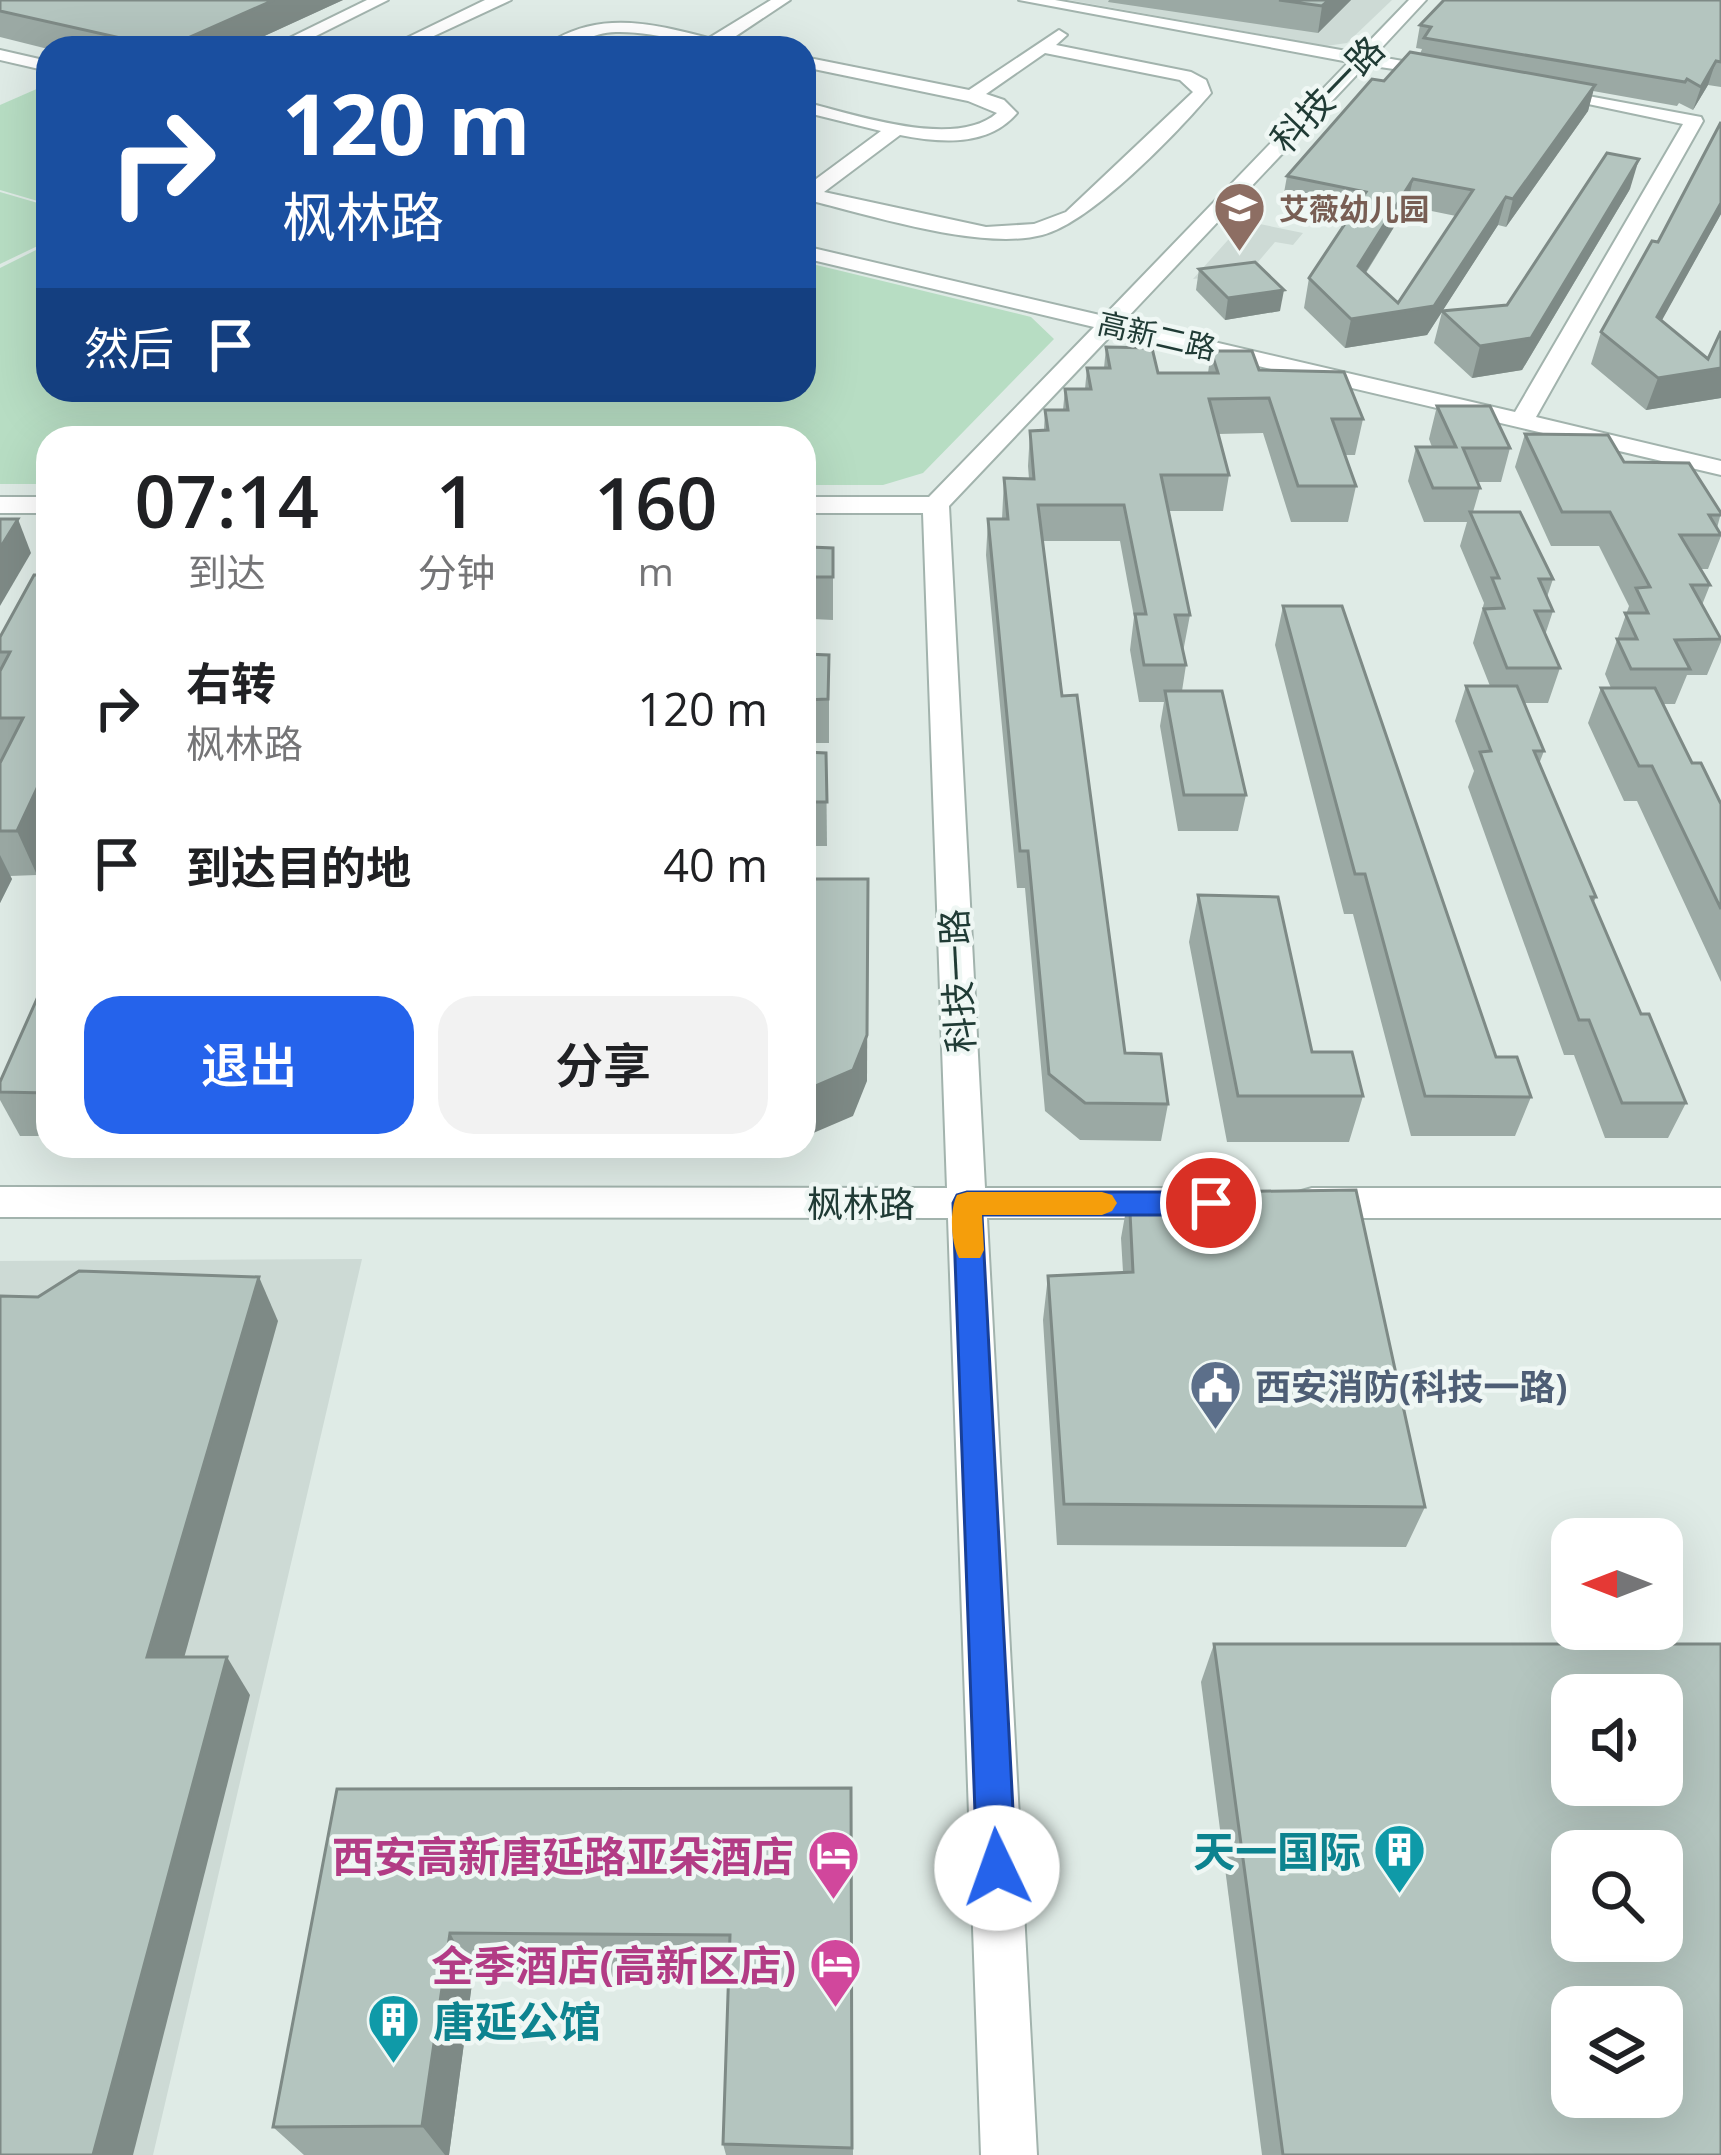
<!DOCTYPE html>
<html lang="zh">
<head>
<meta charset="utf-8">
<style>
  body { margin:0; font-family:"Open Sans","Noto Sans SC",sans-serif; background:#f2f2f2; color:#202124; height:100vh; display:flex; flex-direction:column; font-size:45px; white-space:nowrap }
  * { box-sizing:border-box; margin:0 }
  p { font-size:39px; color:#757577 }
  .icon { flex:none; width:66px; height:66px; fill:none; stroke:currentColor; stroke-width:2; stroke-linecap:round; stroke-linejoin:round }
  .map { position:relative; flex:1; overflow:hidden }
  .details { position:absolute; left:36px; top:426px; width:780px; height:732px; display:flex; flex-direction:column; background:#fff; border-radius:36px; box-shadow:0 12px 48px #0002 }
  .details>* { flex:none }
  .guide { position:absolute; left:36px; top:36px; width:780px; height:366px; border-radius:36px; box-shadow:0 12px 48px #0002; background:#1a4fa0; color:#fff; overflow:hidden }
  .needle { width:78px; rotate:270deg }
  .buttons { position:absolute; left:1551px; top:1518px; display:grid; gap:24px }
  .buttons a { display:grid; place-items:center; width:132px; height:132px; border-radius:24px; background:#fff; box-shadow:0 12px 48px #0002; font-size:60px }
  .pin { position:absolute; display:grid; place-items:center; width:102px; height:102px; color:#fff; margin:-51px; border:6px solid #fff; border-radius:50%; box-shadow:0 3px 12px #0007 }
  .me { position:absolute; width:132px; margin:-66px; rotate:357deg; stroke-linejoin:round; filter:drop-shadow(0 0 9px #0008) }
  .turn { display:flex; align-items:center; gap:42px; height:252px; padding:0 48px; font-size:54px }
  .turn .icon { width:156px; height:156px; stroke-width:2.5 }
  .turn b { display:block; font-size:84px; line-height:102px }
  .then { display:flex; align-items:center; height:114px; padding:0 48px; background:#0003; gap:24px; font-size:45px }
  .eta { display:flex; justify-content:space-evenly; align-items:center; height:204px; text-align:center }
  .eta b { font-size:72px; font-weight:600; line-height:84px }
  .primary-button { display:flex; gap:24px; margin-top:auto; padding:24px 48px }
  .primary-button a { flex:1; height:138px; border-radius:36px; background:#2563eb; color:#fff; font-size:48px; font-weight:600; line-height:138px; text-align:center }
  .primary-button a+a { background:#f2f2f2; color:#202124 }
  ul { padding:0; list-style:none }
  li { display:flex; align-items:center; gap:36px; height:156px; padding:0 48px }
  li div { flex:1 }
  li b { display:block; font-size:45px }
  li em { font-style:normal }
  .map>svg:first-child { display:block }
</style>
</head>
<body>
<div class="map">
<svg width="1721" height="2155" viewBox="0 0 1721 2155">
  <rect width="100%" height="100%" fill="#dfebe6"/>
  <!-- built -->
  <g fill="#cddad5">
    <path d="M1069,0H1392L1347,43L1326,46Z"/>
    <path d="M1245,221L1303,233L1293,245L1275,242L1258,262L1265,270L1193,279Z"/>
    <path d="M362,1259L153,2155H0V1261Z"/>
  </g>
  <!-- green -->
  <g fill="#b7ddc3">
    <path d="M48,84V204L0,190V105Z"/>
    <path d="M0,192L48,206V241L0,264Z"/>
    <path d="M48,244V390H804V262L1031,317L1054,339L923,473L883,485H804V438H48V484H0V268Z"/>
  </g>
  <g fill="none" stroke-linecap="round" stroke-linejoin="round">
    <defs>
      <g id="minor">
        <path d="M367,0H388L292,48H269Z"/>
        <path d="M485,0H511L408,48H386Z"/>
        <path d="M771,0H790L727,42L741,48C698,48 659,31 616,32C591,32 575,48 554,48L556,39C606,11 657,25 709,38Z"/>
        <path d="M1019,0H1055L1358,53L1409,0H1426L1374,56L1449,69V77L1366,65L1124,321L1515,412L1683,124L1536,93L1545,88L1701,117L1703,121L1536,417L1721,461V475L1114,332L949,506L985,1188H1172L1186,1192L1191,1203L1186,1214L1172,1218H987L1037,2155H981L948,1218L0,1217V1187L947,1188L923,513H804V497H929L1094,327L804,258V246L1104,316L1349,62Z"/>
        <path d="M1059,30L1067,35L1056,45L1191,72L1206,80L1211,93C1177,133 1091,223 1042,235C980,251 867,214 804,199V188L881,131L804,112V102C854,114 955,150 997,113L968,101L804,67V57L969,90ZM1045,53L1180,80L1193,92L1066,212L1034,224L986,227L824,192L900,135C941,143 988,147 1017,113L1004,100L986,94Z"/>
        <path d="M0,50L48,61V71L0,60Z"/>
        <rect x="0" y="497" width="48" height="16"/>
        <path d="M1312,1188H1721V1218H1312L1298,1214L1293,1203L1298,1192Z"/>
      </g>
    </defs>
    <!-- minor casing -->
    <use href="#minor" stroke="#a2b3ad" stroke-width="4"/>
    <!-- minor -->
    <use href="#minor" fill="#fff" fill-rule="evenodd"/>
  </g>
  <!-- wall -->
  <g fill="#9ba9a4" fill-rule="evenodd">
    <path d="M0,0H343L238,48L48,49L0,37Z"/>
    <path d="M1109,0H1351L1318,33L1108,2Z"/>
    <path d="M1721,0V87L1708,85L1693,110L1679,103L1677,106L1593,91L1588,111L1506,227L1498,225L1442,311L1507,305L1630,189L1522,370L1472,378L1434,343L1442,312L1427,335L1345,348L1304,308L1309,278L1349,218L1282,204L1287,176L1384,81L1420,54L1422,49L1416,48L1420,25ZM1407,206L1456,216L1398,303L1366,273Z"/>
    <path d="M1721,122V214L1661,321L1708,359L1721,331V398L1646,410L1591,364L1601,332L1658,242Z"/>
    <path d="M1199,269L1280,311L1225,320L1196,290Z"/>
    <path d="M1106,347L1158,373H1208L1211,351L1259,370L1363,419L1355,455H1345L1356,486L1348,522H1291L1263,433L1218,434L1229,475L1223,511H1169L1190,615L1183,652L1186,665L1182,691L1246,795L1238,831H1178L1160,726L1164,702H1139L1130,650L1134,617L1120,541H1043L1062,696L1125,1053L1168,1104L1161,1141L1080,1140L1045,1111L1025,888H1017L986,555L988,519H1002L1004,478L1029,479L1028,466L1030,431L1044,430L1045,410H1063L1065,389H1085L1087,368H1104Z"/>
    <path d="M1437,406L1510,448L1501,482H1477L1480,488L1473,512L1553,579L1547,597L1553,611L1545,635L1560,668L1548,703H1524L1544,751L1539,764L1596,897L1593,904L1641,1014L1686,1103L1668,1138H1605L1574,1055H1564L1468,787L1474,771L1455,721L1466,686H1490L1473,643L1484,603L1460,546L1467,522H1424L1408,481L1416,447H1432L1429,439Z"/>
    <path d="M1525,434L1624,462L1721,513L1717,528L1721,536L1708,569H1701L1710,585L1702,605L1721,639V642L1707,675H1687L1675,704H1662L1692,763L1721,804V982L1637,801H1624L1588,723L1601,688H1611L1605,674L1629,606L1599,546H1551L1515,467Z"/>
    <path d="M804,528L812,547L833,548V620L813,619V637H809L808,654L829,655V743H804Z"/>
    <path d="M34,575L37,875L10,876L12,879L0,903V637Z"/>
    <path d="M1283,606L1496,1057L1531,1097L1515,1136H1411L1353,914H1344L1275,645Z"/>
    <path d="M804,752L826,753L827,846H804Z"/>
    <path d="M1198,895L1312,1052L1363,1096L1349,1142H1227L1189,942Z"/>
    <path d="M48,974V1136H20L0,1100V1082Z"/>
    <path d="M1129,1193L1425,1507L1406,1547L1057,1545L1043,1320L1048,1276L1123,1272L1121,1238Z"/>
    <path d="M1214,1644L1721,2155H1262L1201,1682Z"/>
    <path d="M851,1788L853,2155H726L723,2144L728,1978L473,1976L449,2155H304L273,2127L337,1789Z"/>
  </g>
  <!-- shaded-wall -->
  <g fill="#7e8a86">
    <path d="M274,0H343L238,48H165Z"/>
    <path d="M1329,0H1351L1318,33L1322,6Z"/>
    <path d="M1716,61L1708,85L1693,110L1701,87Z"/>
    <path d="M1595,85L1588,111L1506,227L1513,199Z"/>
    <path d="M1639,159L1630,189L1522,370L1472,378L1480,346Z"/>
    <path d="M1413,179L1407,206L1352,294L1358,266Z"/>
    <path d="M1506,197L1498,225L1427,335L1345,348L1351,319L1434,306Z"/>
    <path d="M1721,203V214L1646,349L1657,317Z"/>
    <path d="M1284,290L1280,311L1225,320L1228,298Z"/>
    <path d="M1721,368V398L1646,410L1658,378Z"/>
    <path d="M18,519L31,553L0,606V548Z"/>
    <path d="M808,594L809,637L807,697L805,654Z"/>
    <path d="M48,765V850L37,875L17,831Z"/>
    <path d="M0,855L12,879L0,903Z"/>
    <path d="M868,879L867,1081L853,1116L804,1137V1091Z"/>
    <path d="M259,1277L278,1321L174,1694L147,1657Z"/>
    <path d="M227,1657L250,1695L133,2155H93Z"/>
    <path d="M450,1933L473,1976L449,2155H445L422,2126Z"/>
  </g>
  <!-- building -->
  <g fill="#b4c5bf" stroke="#7e8a86" stroke-width="3" fill-rule="evenodd">
    <path d="M0,0H274L165,48L0,11Z"/>
    <path d="M1279,0H1329L1322,6Z"/>
    <path d="M1444,0H1721V62L1716,61L1701,87L1687,79L1685,82L1424,38L1431,27L1420,25Z"/>
    <path d="M1410,52L1595,85L1513,199L1506,197L1434,306L1351,319L1309,278L1366,192L1287,176L1372,79L1384,81ZM1413,179L1473,190L1398,303L1358,266Z"/>
    <path d="M1721,122V203L1657,317L1708,359L1721,331V368L1658,378L1601,332L1652,241L1658,242Z"/>
    <path d="M1607,153L1639,159L1531,338L1480,346L1442,311L1507,305Z"/>
    <path d="M1255,262L1284,290L1228,298L1199,269Z"/>
    <path d="M1106,347L1152,348L1158,373H1218L1211,351H1252L1259,370L1344,372L1363,419H1332L1356,486H1298L1269,398L1209,399L1229,475H1161L1190,615H1175L1186,665H1144L1135,614H1146L1124,505H1038L1062,696L1077,695L1125,1053L1161,1054L1168,1104L1085,1103L1049,1074L1028,851H1020L988,519H1008L1004,478L1034,479L1030,431L1048,430L1045,410H1068L1065,389H1091L1087,368H1110Z"/>
    <path d="M1437,406H1490L1510,448H1463L1480,488H1433L1416,447H1456Z"/>
    <path d="M1525,434L1608,435L1624,462L1689,463L1721,513V515H1709L1721,535H1680L1710,585H1691L1721,639L1675,640L1690,669H1631L1617,639H1637L1625,613H1648L1636,588L1650,587L1610,512H1562Z"/>
    <path d="M1470,512H1520L1553,579H1539L1553,611H1535L1560,668H1507L1484,609L1504,608L1492,578H1499Z"/>
    <path d="M0,519H18L0,548Z"/>
    <path d="M804,528H812L810,547L833,548V577H812V594H808L805,654L829,655L828,699L804,700Z"/>
    <path d="M34,575H48V765L17,831H0V763L23,718H0V671L10,652H0V637Z"/>
    <path d="M1283,606H1342L1496,1057H1517L1531,1097L1425,1096L1365,874H1355Z"/>
    <path d="M1466,686H1517L1544,751H1534L1596,897H1591L1641,1014H1649L1686,1103H1622L1589,1020H1579L1480,752L1491,751Z"/>
    <path d="M1601,688H1655L1692,763H1701L1721,804V909L1652,766H1639Z"/>
    <path d="M1165,691H1222L1246,795H1184Z"/>
    <path d="M804,752L826,753L827,802H804Z"/>
    <path d="M804,879H868L867,1035L853,1070L804,1091Z"/>
    <path d="M1198,895L1278,897L1312,1052H1352L1363,1096H1238Z"/>
    <path d="M48,974V1093L0,1092V1082Z"/>
    <path d="M1356,1190L1425,1507L1064,1504L1048,1276L1133,1272L1129,1193Z"/>
    <path d="M79,1271L259,1277L147,1657H227L93,2155H0V1296L38,1297Z"/>
    <path d="M1214,1644H1721V2155H1283ZM1572,1695H1662V1785H1572ZM1572,1851H1662V1941H1572ZM1572,2007H1662V2097H1572Z"/>
    <path d="M851,1788L852,2148L723,2144L730,1935L450,1933L422,2126L273,2127L337,1789Z"/>
  </g>
  <!-- route -->
  <path fill="#2563eb" stroke="#184099" stroke-width="3" d="M967,1192H1211L1221,1195L1226,1203L1221,1211L1211,1215H982L1016,1868L1010,1881L997,1887L983,1881L977,1868L953,1203L957,1195Z"/>
  <!-- slow -->
  <path fill="#f59e0b" d="M967,1192H1102L1112,1195L1117,1203L1112,1211L1102,1215H982L984,1250L980,1258H959C951,1243 949,1211 957,1195Z"/>
  <!-- icons -->
  <defs>
    <symbol id="school-pin" viewBox="-11 -11 22 30"><path d="M0 17L-7.5 6A9.5 9.5 0 1 1 7.5 6Z" fill="#8d6e63" stroke="#eff7f4"/><path d="M0-5L7-2L0 1L-7-2ZM-4 1L0 2.5L4 1V4Q0 6-4 4Z" fill="#fff"/></symbol>
    <symbol id="civic-pin" viewBox="-11 -11 22 30"><path d="M0 17L-7.5 6A9.5 9.5 0 1 1 7.5 6Z" fill="#5c6f8a" stroke="#eff7f4"/><path d="M-.6-6.5H3V-4.5H.6V-3L4-1V1h2V6H-6V1h2V-1L-.6-3ZM-1.2 2.5V6h2.4V2.5Z" fill="#fff"/></symbol>
    <symbol id="building-pin" viewBox="-11 -11 22 30"><path d="M0 17L-7.5 6A9.5 9.5 0 1 1 7.5 6Z" fill="#0f9aa8" stroke="#eff7f4"/><path d="M-4-6H4V6H1V3H-1V6H-4ZM-2.5-4.3h1.7v1.8h-1.7ZM.8-4.3h1.7v1.8H.8ZM-2.5-1h1.7V.8h-1.7ZM.8-1h1.7V.8H.8Z" fill="#fff"/></symbol>
    <symbol id="hotel-pin" viewBox="-11 -11 22 30"><path d="M0 17L-7.5 6A9.5 9.5 0 1 1 7.5 6Z" fill="#d1479c" stroke="#eff7f4"/><path d="M-6-4.5h1.5V1H6V5H4.5V3h-9V5H-6ZM-4 0a1.8 1.8 0 1 1 3.6 0ZM.5 0V-2.5h3Q6-2.5 6 0Z" fill="#fff"/></symbol>
  </defs>
  <g fill-rule="evenodd">
    <use href="#school-pin" x="1210" y="178" width="59" height="81"/>
    <use href="#civic-pin" x="1186" y="1356" width="59" height="81"/>
    <use href="#building-pin" x="1370" y="1820" width="59" height="81"/>
    <use href="#hotel-pin" x="804" y="1826" width="59" height="81"/>
    <use href="#hotel-pin" x="806" y="1934" width="59" height="81"/>
    <use href="#building-pin" x="364" y="1990" width="59" height="81"/>
  </g>
  <g text-anchor="middle" dominant-baseline="central" stroke-width="9" stroke-linejoin="round" paint-order="stroke">
    <!-- far-education labels -->
    <g font-size="30" font-weight="bold" fill="#785e54" stroke="#eff7f4" text-anchor="start">
      <text x="1279" y="208">艾薇幼儿园</text>
    </g>
    <!-- far-street labels -->
    <g font-size="30" fill="#203b35" stroke="#eff7f4">
      <text transform="translate(1157 335) rotate(13)">高新二路</text>
    </g>
    <!-- street labels -->
    <g font-size="36" fill="#203b35" stroke="#eff7f4">
      <text transform="translate(1327 94) rotate(-46)">科技一路</text>
      <text transform="translate(957 981) rotate(-93)">科技一路</text>
      <text x="861" y="1203">枫林路</text>
    </g>
    <!-- service labels -->
    <g font-size="36" font-weight="bold" fill="#4e5e75" stroke="#eff7f4" text-anchor="start">
      <text x="1255" y="1386">西安消防(科技一路)</text>
    </g>
    <!-- near-culture labels -->
    <g font-size="42" font-weight="bold" fill="#0d838f" stroke="#eff7f4" text-anchor="end">
      <text x="1361" y="1850">天一国际</text>
      <text x="433" y="2020" text-anchor="start">唐延公馆</text>
    </g>
    <!-- near-hotel labels -->
    <g font-size="42" font-weight="bold" fill="#b23c85" stroke="#eff7f4" text-anchor="end">
      <text x="794" y="1855">西安高新唐延路亚朵酒店</text>
      <text x="796" y="1964">全季酒店(高新区店)</text>
    </g>
  </g>
</svg>
<div class="buttons">
<a><svg class="needle" viewBox="-14 -14 28 28"><path d="M0-13l5 13h-10z" fill="#e53935"/><path d="M0 13l5-13h-10z" fill="#757577"/></svg></a>
<a><svg class="icon" aria-label="sound" viewBox="0 0 24 24"><path d="M4 9h4l5-4v14l-5-4H4zM17 9q2 3 0 6"/></svg></a>
<a><svg class="icon" aria-label="search" viewBox="0 0 24 24"><circle cx="10" cy="10" r="6"/><path d="M15 15l6 6"/></svg></a>
<a><svg class="icon" aria-label="layers" viewBox="0 0 24 24"><path d="M12 4l9 5-9 5-9-5zM3 14l9 5 9-5"/></svg></a>
</div>
<div class="pin" style="left:1211px;top:1203px;background:#d93025"><svg class="icon" aria-label="arrive" viewBox="0 0 24 24"><path d="M6 21V4h12l-3 4 3 4H6"/></svg></div>
<svg class="me" style="left:997px;top:1868px" viewBox="-20 -20 40 40"><circle r="19" fill="#fff"/><path d="M0-13L10 11 0 6-10 11z" fill="#2563eb"/></svg>
<div class="guide">
<div class="turn"><svg class="icon" aria-label="right" viewBox="0 0 24 24"><path d="M7 20v-9h11M14 6l5 5-5 5"/></svg><div><b>120 m</b>枫林路</div></div>
<div class="then">然后<svg class="icon" aria-label="arrive" viewBox="0 0 24 24"><path d="M6 21V4h12l-3 4 3 4H6"/></svg></div>
</div>
<section class="details">
<div class="eta">
<div><b>07:14</b><p>到达</p></div>
<div><b>1</b><p>分钟</p></div>
<div><b>160</b><p>m</p></div>
</div>
<ul>
<li><svg class="icon" aria-label="right" viewBox="0 0 24 24"><path d="M7 20v-9h11M14 6l5 5-5 5"/></svg><div><b>右转</b><p>枫林路</p></div><em>120 m</em></li>
<li><svg class="icon" aria-label="arrive" viewBox="0 0 24 24"><path d="M6 21V4h12l-3 4 3 4H6"/></svg><div><b>到达目的地</b></div><em>40 m</em></li>
</ul>
<div class="primary-button"><a>退出</a><a>分享</a></div>
</section>
</div>
</body>
</html>
